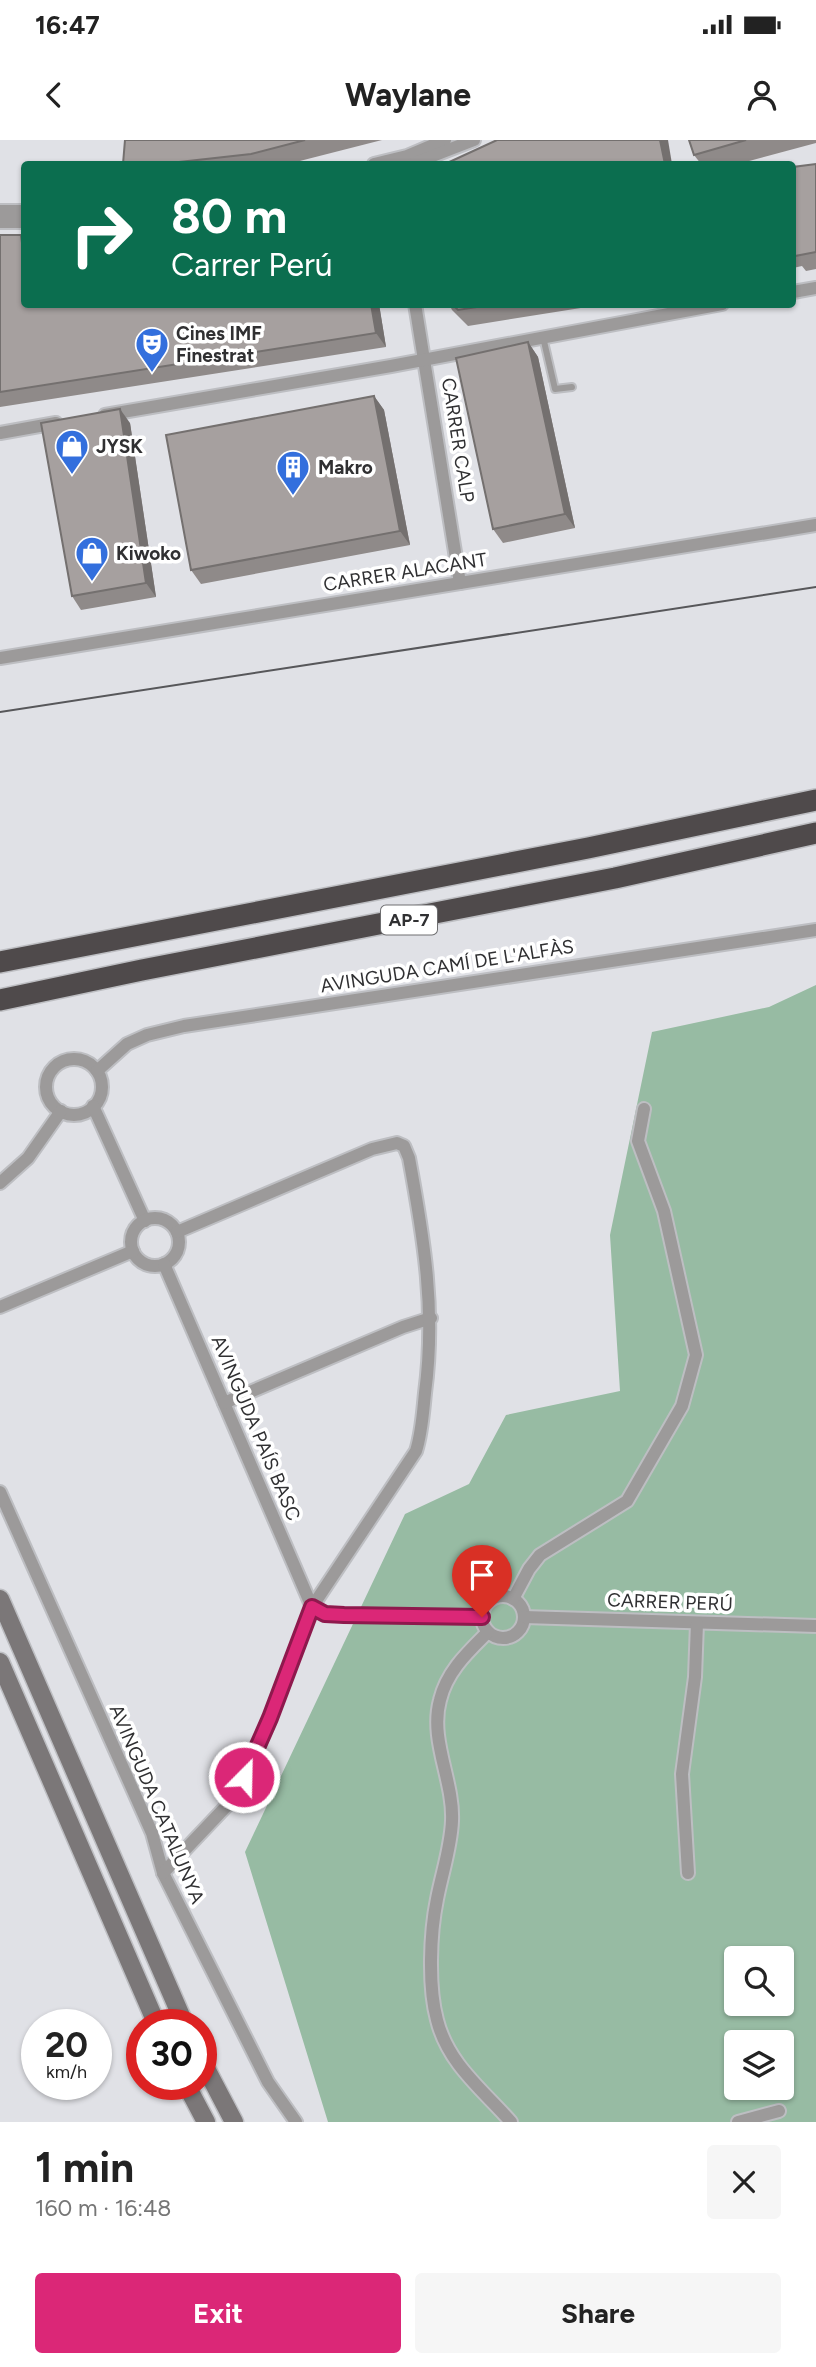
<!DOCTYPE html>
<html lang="en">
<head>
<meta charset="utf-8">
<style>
  body { margin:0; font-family:Figtree,sans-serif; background:#f6f6f6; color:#222; height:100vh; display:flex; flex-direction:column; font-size:26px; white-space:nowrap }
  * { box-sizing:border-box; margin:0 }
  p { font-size:23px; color:#767676 }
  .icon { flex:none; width:38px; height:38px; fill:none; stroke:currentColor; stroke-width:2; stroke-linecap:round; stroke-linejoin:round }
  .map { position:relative; height:1982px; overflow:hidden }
  .panel { display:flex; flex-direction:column; background:#fff; flex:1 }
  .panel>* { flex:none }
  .top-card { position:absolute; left:21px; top:21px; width:775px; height:147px; border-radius:7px; box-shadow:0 2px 5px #0004; background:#0b6e4f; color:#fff; overflow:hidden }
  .tools { position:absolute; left:724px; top:1806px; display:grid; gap:14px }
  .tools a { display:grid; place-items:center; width:70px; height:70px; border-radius:7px; background:#fff; box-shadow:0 2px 5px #0004; font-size:35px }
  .speed { position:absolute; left:21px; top:1869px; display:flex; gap:14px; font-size:35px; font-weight:700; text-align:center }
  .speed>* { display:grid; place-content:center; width:91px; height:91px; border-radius:50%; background:#fff; box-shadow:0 2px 5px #0004; line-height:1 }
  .speed small { font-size:18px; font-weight:400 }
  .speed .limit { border:10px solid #d22; background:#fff; color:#111 }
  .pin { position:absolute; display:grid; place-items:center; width:60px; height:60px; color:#fff; margin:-72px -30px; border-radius:50% 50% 50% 0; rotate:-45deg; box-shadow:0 0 7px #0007 }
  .pin .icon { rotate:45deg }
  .me { position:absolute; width:77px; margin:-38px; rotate:23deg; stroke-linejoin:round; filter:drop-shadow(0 0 5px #0008) }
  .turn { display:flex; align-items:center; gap:24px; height:147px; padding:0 35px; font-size:32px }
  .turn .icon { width:91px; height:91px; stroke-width:2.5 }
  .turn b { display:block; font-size:49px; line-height:60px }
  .round { display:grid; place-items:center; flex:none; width:74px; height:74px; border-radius:7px; background:#f6f6f6 }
  .summary { display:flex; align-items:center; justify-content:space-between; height:119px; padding:0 35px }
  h1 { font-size:42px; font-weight:700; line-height:52px }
  .action { display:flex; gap:14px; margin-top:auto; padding:14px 35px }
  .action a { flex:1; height:80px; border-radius:7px; background:#db2777; color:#fff; font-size:28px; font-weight:700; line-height:80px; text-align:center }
  .action a+a { background:#f6f6f6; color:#222 }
  .status { display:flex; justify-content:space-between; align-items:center; height:49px; padding:0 35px; background:#fff; direction:ltr }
  .status svg { height:19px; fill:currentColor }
  header { display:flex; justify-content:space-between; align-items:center; height:91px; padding:0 35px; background:#fff; font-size:32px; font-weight:700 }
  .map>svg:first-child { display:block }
</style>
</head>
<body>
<div class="status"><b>16:47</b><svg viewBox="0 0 49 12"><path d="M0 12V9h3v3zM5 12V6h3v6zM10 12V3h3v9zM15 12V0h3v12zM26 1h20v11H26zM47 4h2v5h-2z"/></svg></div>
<header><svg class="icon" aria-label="back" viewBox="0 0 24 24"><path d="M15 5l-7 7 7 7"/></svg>Waylane<svg class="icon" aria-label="person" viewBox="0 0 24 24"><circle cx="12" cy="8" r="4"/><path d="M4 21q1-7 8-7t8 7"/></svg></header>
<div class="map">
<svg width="816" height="1982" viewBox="0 0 816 1982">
  <rect width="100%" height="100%" fill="#e0e1e6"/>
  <!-- green -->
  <path fill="#97bba3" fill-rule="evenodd" d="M816,845V1982H328L245,1712L405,1374L469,1344L506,1275L620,1251L610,1095L652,892L769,867ZM737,1818H782V1864H737ZM737,1902H782V1948H737Z"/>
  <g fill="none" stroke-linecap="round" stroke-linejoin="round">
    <defs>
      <path id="lane" d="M543,197L555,249L572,247"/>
      <g id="street">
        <path d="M374,24L407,16L445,0"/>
        <path d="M412,24L474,0"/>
        <path d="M0,71H24"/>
        <path d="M0,82H24"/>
        <path d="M793,152L816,148"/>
        <path d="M415,164L460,443"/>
        <path d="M105,275L391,226L722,164"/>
        <path d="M0,293L56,283"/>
        <path d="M0,518L816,385"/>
        <circle cx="74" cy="947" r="28"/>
        <path d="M97,931L127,904L147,895L184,886L816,790"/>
        <path d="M93,966L145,1081"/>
        <path d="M0,1043L28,1018L61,971"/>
        <circle cx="155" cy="1102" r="24"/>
        <path d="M164,1124L312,1467L325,1474L344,1475L482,1477"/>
        <path d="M0,1167L133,1111"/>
        <path d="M224,1263L403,1187L431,1178"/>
        <path d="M0,1352L152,1693L163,1733L268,1942L296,1982"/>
        <circle cx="503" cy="1477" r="21"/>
        <path d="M513,1459L529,1429L540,1415L627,1361L682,1266L696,1215L664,1071L638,1001L644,969"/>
        <path d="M524,1477L816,1486"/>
        <path d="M488,1492C468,1512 447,1531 440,1560C429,1600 454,1641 452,1681C451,1707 442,1733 437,1759C430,1793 428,1847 437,1880C448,1924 483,1950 511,1982"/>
        <path d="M163,1733L236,1656L270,1578L312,1467L416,1311C422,1292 423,1272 425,1253C436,1171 424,1099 409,1018L404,1006L397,1003L372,1009L177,1092"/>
        <path d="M688,1733L682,1634L695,1537L697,1483"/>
        <path d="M738,1982L779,1971"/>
      </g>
      <g id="secondary">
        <path d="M0,1459L185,1885"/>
        <path d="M0,1522L157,1885"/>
        <path d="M201,1919L234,1982"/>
        <path d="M186,1944L206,1982"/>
      </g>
      <g id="highway">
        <path d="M0,822L588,708L816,660"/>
        <path d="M0,860L142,830L615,738L816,693"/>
      </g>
    </defs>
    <!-- lane casing -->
    <use href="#lane" stroke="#bdbec2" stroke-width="10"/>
    <!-- street casing -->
    <use href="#street" stroke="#bdbec2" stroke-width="16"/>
    <!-- secondary casing -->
    <use href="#secondary" stroke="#bdbec2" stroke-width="21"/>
    <!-- highway casing -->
    <use href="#highway" stroke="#bdbec2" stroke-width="24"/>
    <!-- lane -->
    <use href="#lane" stroke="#9c9a9a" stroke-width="6"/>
    <!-- street -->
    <use href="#street" stroke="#9c9a9a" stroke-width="12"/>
    <!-- secondary -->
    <use href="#secondary" stroke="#7b7778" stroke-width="18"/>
    <!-- highway -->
    <use href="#highway" stroke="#4f4a4b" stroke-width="21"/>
    <!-- tram -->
    <path stroke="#57575a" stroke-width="2" d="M0,572L816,447"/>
  </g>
  <!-- wall -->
  <g fill="#8f8a89">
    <path d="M125,0H382L288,24H123Z"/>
    <path d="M689,0H816V3L738,24H701L694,15Z"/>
    <path d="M816,24V129L806,131L802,126L793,128V27Z"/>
    <path d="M0,95H21L24,100V164H379L386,207L0,267Z"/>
    <path d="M449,164H606L468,186L452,170Z"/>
    <path d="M528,202L538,217L575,388L503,403L493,389Z"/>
    <path d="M374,256L384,270L410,405L201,444L191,430Z"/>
    <path d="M130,283L156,457L81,470L72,456Z"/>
  </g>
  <!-- shaded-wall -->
  <g fill="#74706f">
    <path d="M660,0H668L672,24H665Z"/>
    <path d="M21,95L24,100V119Z"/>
    <path d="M371,164H379L386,207L376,193Z"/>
    <path d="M528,202L538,217L575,388L565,374Z"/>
    <path d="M374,256L384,270L410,405L400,391Z"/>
    <path d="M120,269L130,283L156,457L146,443Z"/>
  </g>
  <!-- building -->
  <g fill="#a6a09f" stroke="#74706f" stroke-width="2">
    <path d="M125,0H305L251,14L161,24H123Z"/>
    <path d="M497,0H660L665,24H445Z"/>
    <path d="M689,0H746L694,15Z"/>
    <path d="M816,24V112L795,116L794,110L793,111V27Z"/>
    <path d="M0,95H21L24,119V164H371L376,193L0,252Z"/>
    <path d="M452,164H496L458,170Z"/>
    <path d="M528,202L565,374L493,389L456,218Z"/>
    <path d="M374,256L400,391L191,430L166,295Z"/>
    <path d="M120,269L146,443L72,456L41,283Z"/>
  </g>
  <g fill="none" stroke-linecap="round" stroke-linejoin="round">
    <defs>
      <path id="route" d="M244,1637L270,1578L312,1467L325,1474L344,1475L482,1477"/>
    </defs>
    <!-- route casing -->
    <use href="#route" stroke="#8e194d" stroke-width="18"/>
    <!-- route -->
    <use href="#route" stroke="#db2777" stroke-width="12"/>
  </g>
  <!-- icons -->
  <defs>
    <symbol id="theatre-pin" viewBox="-11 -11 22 30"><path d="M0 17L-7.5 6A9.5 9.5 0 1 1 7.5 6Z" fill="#336fdd" stroke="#fff"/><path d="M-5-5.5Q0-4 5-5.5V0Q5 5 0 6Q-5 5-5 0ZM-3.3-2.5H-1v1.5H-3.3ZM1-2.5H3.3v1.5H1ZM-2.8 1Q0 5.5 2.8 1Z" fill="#fff"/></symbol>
    <symbol id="shop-pin" viewBox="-11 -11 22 30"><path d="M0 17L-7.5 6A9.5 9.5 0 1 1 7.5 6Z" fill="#336fdd" stroke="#fff"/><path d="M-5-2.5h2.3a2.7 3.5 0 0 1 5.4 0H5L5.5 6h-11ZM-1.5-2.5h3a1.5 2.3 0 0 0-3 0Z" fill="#fff"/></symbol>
    <symbol id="building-pin" viewBox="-11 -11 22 30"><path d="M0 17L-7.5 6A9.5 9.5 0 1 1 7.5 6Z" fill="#336fdd" stroke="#fff"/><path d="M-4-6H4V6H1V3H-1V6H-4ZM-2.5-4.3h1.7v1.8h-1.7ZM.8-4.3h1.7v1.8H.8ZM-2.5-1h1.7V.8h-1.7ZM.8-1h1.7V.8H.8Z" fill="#fff"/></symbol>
  </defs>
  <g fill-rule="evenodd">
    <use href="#theatre-pin" x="133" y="185" width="38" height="52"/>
    <use href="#shop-pin" x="53" y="287" width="38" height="52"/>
    <use href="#building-pin" x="274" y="308" width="38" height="52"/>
    <use href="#shop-pin" x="73" y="394" width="38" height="52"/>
  </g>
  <g text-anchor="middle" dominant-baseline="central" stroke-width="7" stroke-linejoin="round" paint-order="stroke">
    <!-- shield labels -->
    <rect fill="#fff" stroke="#6e6e70" stroke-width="2" x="381" y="765.5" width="56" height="29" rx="5"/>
    <g font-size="18" font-weight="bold" fill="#303032">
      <text x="409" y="780">AP-7</text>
    </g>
    <!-- poi labels -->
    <g font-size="19" font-weight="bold" fill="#303032" stroke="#fff" text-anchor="start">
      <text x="176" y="193">Cines IMF<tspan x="176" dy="22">Finestrat</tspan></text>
      <text x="96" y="306">JYSK</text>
      <text x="318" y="327">Makro</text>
      <text x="116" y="413">Kiwoko</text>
    </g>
    <!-- street labels -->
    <g font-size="19" fill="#303032" stroke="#fff">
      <text transform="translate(458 300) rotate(81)">CARRER CALP</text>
      <text transform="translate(405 432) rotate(-9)">CARRER ALACANT</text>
      <text transform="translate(447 826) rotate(-9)">AVINGUDA CAMÍ DE L'ALFÀS</text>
      <text transform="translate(256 1288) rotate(67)">AVINGUDA PAÍS BASC</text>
      <text transform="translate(670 1462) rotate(2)">CARRER PERÚ</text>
      <text transform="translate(157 1664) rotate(67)">AVINGUDA CATALUNYA</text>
    </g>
  </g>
</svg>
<div class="tools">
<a><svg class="icon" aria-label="search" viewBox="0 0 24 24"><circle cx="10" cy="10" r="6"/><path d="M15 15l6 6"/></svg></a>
<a><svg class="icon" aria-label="layers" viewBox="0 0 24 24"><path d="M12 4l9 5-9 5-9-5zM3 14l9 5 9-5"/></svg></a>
</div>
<div class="speed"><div>20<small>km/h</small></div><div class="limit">30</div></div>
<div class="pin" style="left:482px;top:1477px;background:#d93025"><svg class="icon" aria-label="arrive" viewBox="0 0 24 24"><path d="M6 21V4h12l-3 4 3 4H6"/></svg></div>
<svg class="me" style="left:244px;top:1637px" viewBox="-20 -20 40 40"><circle r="17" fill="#db2777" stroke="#fff" stroke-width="3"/><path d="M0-11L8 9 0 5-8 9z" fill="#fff"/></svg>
<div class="top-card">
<div class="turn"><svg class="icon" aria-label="right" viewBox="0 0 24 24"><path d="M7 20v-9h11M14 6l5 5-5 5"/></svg><div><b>80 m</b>Carrer Perú</div></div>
</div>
</div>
<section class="panel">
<div class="summary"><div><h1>1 min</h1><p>160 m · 16:48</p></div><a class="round"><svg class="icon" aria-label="close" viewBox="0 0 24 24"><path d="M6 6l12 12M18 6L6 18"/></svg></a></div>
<div class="action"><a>Exit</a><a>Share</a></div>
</section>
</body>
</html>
